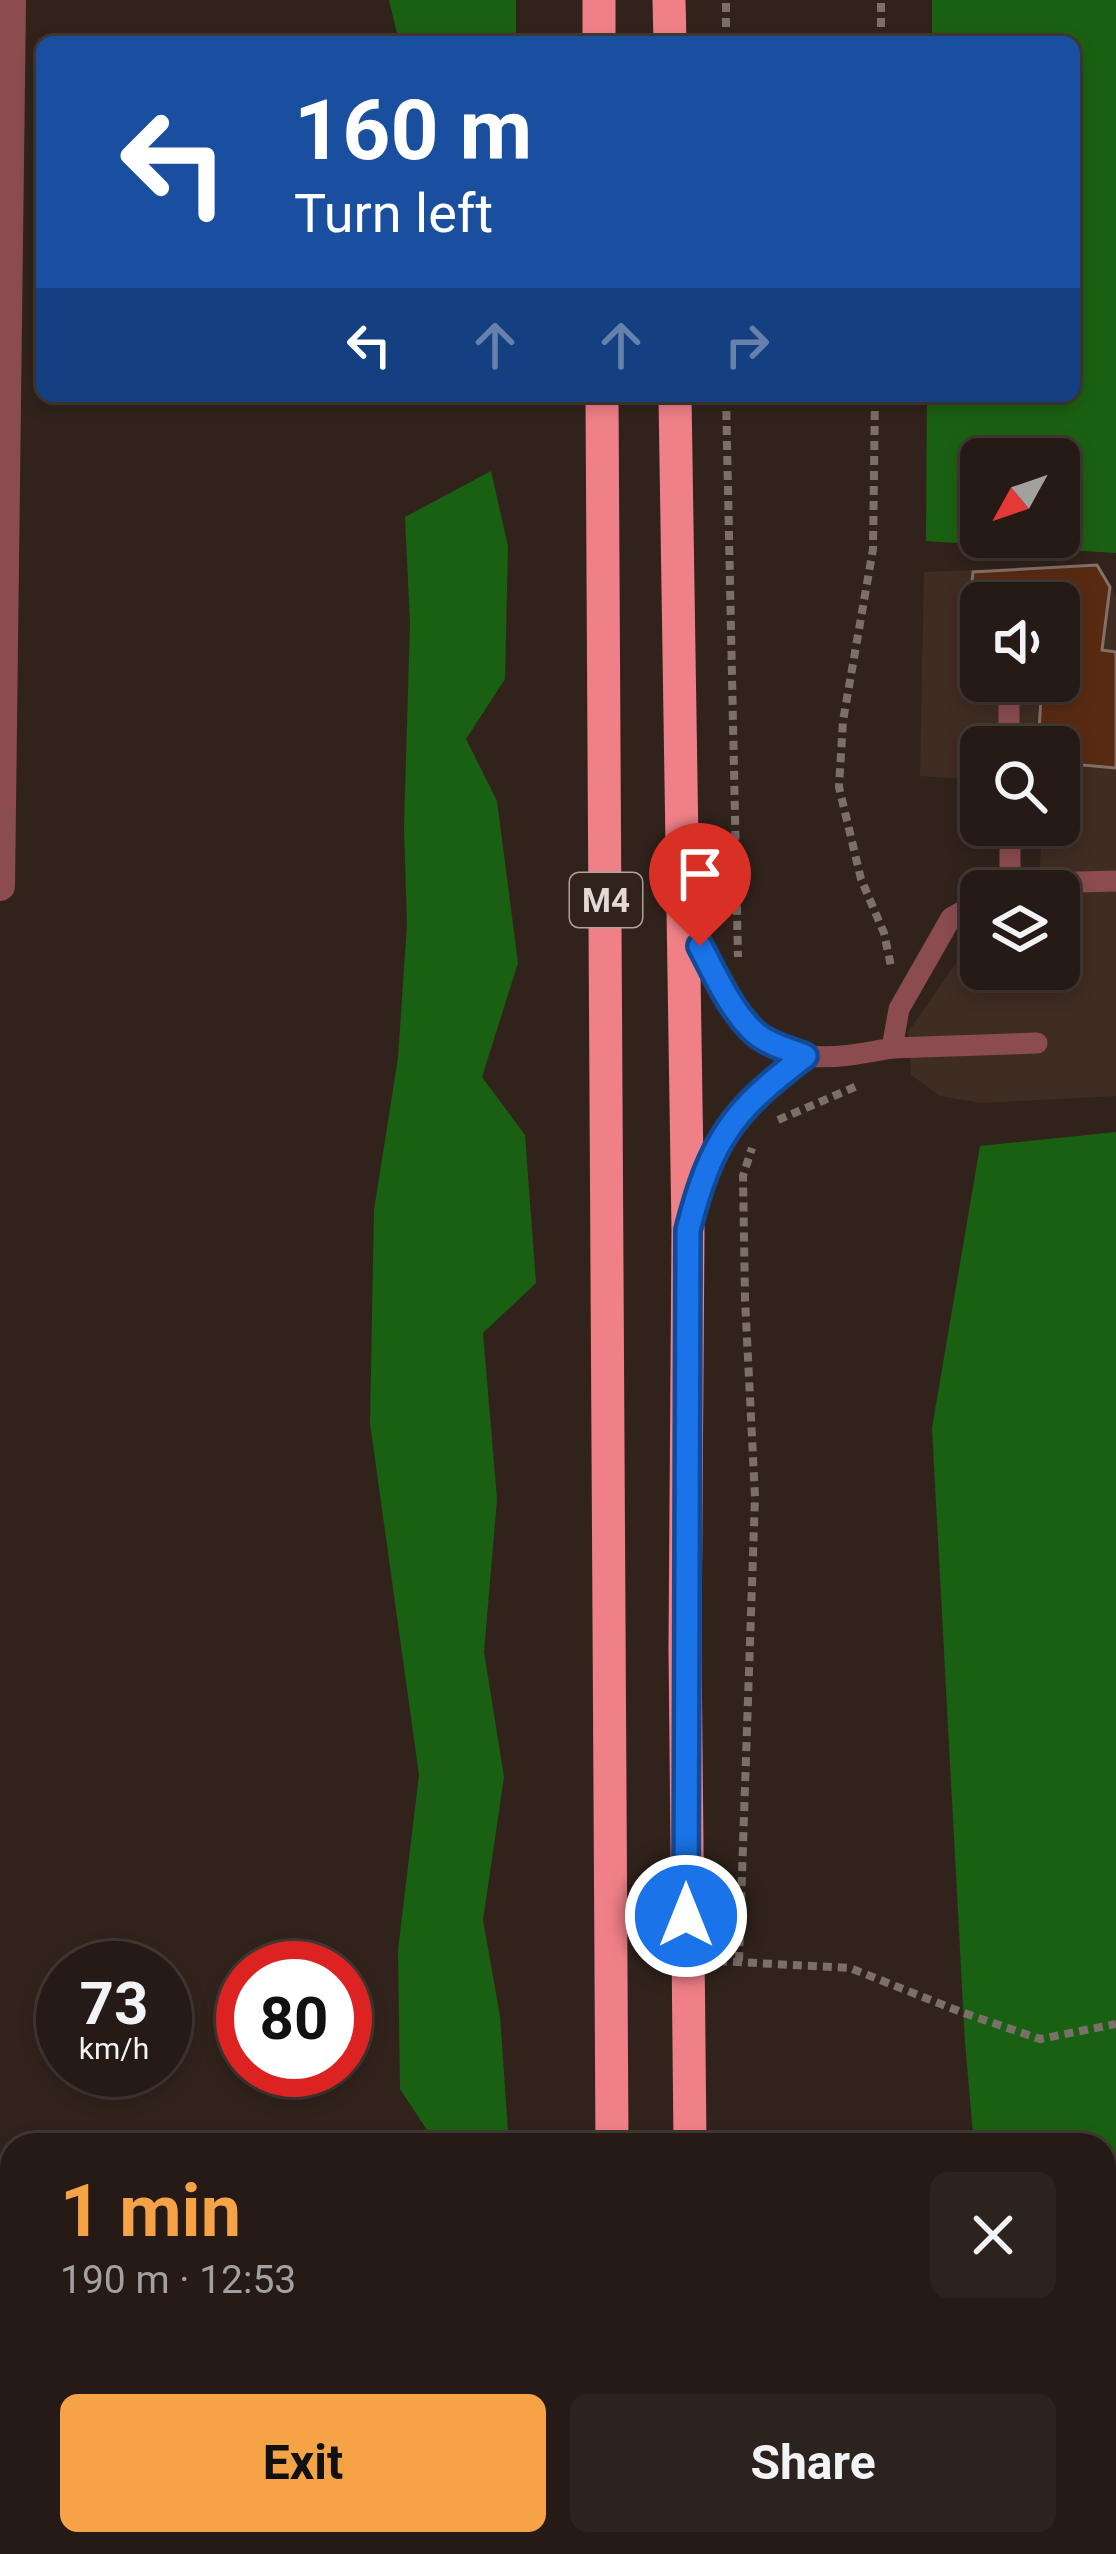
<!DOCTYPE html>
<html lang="en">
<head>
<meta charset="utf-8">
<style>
  body { margin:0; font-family:Roboto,sans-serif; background:#2d231e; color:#f1f3f6; height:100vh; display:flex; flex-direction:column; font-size:45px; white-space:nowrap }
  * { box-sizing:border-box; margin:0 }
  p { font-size:39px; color:#a3a1a0 }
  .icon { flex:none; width:66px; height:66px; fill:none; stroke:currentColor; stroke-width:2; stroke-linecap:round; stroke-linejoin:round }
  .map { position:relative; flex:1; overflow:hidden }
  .panel { position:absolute; left:0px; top:2133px; width:1116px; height:423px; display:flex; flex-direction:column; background:#251a15; border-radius:36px 36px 0 0; box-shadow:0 6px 18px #0003,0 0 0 3px #423834 }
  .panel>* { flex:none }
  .hud { position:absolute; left:36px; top:36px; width:1044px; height:366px; border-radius:18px; box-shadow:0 6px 18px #0003,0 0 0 3px #423834; background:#1a4fa0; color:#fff; overflow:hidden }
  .needle { width:78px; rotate:230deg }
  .controls { position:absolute; left:960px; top:438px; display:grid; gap:24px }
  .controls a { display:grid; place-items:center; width:120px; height:120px; border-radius:18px; background:#251a15; box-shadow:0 6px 18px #0003,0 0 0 3px #423834; font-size:60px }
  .speed { position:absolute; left:36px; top:1941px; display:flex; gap:24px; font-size:60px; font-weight:700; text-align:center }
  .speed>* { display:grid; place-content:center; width:156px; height:156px; border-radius:50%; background:#251a15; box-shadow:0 6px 18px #0003,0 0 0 3px #423834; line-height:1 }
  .speed small { font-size:30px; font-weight:400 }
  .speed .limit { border:18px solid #d22; background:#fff; color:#111 }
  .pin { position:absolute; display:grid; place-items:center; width:102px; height:102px; color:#fff; margin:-123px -51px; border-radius:50% 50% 50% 0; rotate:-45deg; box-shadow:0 0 12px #0007 }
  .pin .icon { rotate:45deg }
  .me { position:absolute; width:132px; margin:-66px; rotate:0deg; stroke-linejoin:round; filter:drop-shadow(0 0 9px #0008) }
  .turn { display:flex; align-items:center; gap:42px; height:252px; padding:0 60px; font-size:54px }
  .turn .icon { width:156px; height:156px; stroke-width:2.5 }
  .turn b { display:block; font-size:84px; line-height:102px }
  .lanes { display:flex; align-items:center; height:114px; padding:0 60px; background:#0003; justify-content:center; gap:60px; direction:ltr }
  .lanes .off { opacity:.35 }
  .round { display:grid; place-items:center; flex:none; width:126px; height:126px; border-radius:18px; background:#2d231e }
  .summary { display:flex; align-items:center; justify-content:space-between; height:204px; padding:0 60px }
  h1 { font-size:72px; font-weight:700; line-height:90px; color:#f6a247 }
  .button { display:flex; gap:24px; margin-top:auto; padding:24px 60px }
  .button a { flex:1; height:138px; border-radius:18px; background:#f6a247; color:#111; font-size:48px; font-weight:700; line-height:138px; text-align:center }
  .button a+a { background:#2d231e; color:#f1f3f6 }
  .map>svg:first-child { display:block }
</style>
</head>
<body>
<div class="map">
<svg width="1116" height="2554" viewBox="0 0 1116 2554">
  <rect width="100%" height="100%" fill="#31231c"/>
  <!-- built -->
  <path fill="#3f2c23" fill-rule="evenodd" d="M1097,565L1116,596V1096L981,1103L940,1096L911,1075L908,1032L981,927V969H1059V891H1038L1042,835L987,831V825H1059V747H981V780L920,776L924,572ZM981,603H1059V681H981Z"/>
  <!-- forest -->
  <g fill="#1a6012" fill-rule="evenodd">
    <path d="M389,0H516V42H399Z"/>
    <path d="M932,0H1116V553L926,541L927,396H1074V42H932ZM981,459H1059V537H981Z"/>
    <path d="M491,471L508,546L505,679L466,739L497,801L518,963L482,1077L525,1135L536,1283L483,1333L497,1499L484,1652L504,1777L483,1920L500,2016L509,2145H437L400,2089L398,1950L419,1775L370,1423L374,1210L398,1058L407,924L404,827L410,623L405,517Z"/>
    <path d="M1116,1132V2554H982V2544H1104V2145H974L965,2042L932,1428L980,1146Z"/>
  </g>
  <!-- building -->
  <path fill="#592a12" stroke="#827169" stroke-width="3" d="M1097,565L1110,587L1102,650L1116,652V768L1059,763V747H1038L1042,681H1059V603H981V638L966,637L973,572Z"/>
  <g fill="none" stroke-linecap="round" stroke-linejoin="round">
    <!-- path -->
    <g stroke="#7b7069" stroke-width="8" stroke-dasharray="9 6" stroke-linecap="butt">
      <path d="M726,42V0"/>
      <path d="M881,42V0"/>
      <path d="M726,396L738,957"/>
      <path d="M875,396L873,549L843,721L839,787L861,879L884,933L891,966"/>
      <path d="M778,1120L857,1086"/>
      <path d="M718,1961L850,1968L961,2012L1040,2039L1116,2024"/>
      <path d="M739,1961L755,1497L745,1299L743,1176L752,1148"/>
    </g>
    <!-- service -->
    <g stroke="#8b4c50" stroke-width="21">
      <path d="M1009,681V747"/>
      <path d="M1010,825V884"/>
      <path d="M999,891L1010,884L1116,881"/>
      <path d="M690,921C710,974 744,1049 808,1056C836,1059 865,1053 892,1048L899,1009L951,918L981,901"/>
      <path d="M892,1048L1037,1043"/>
      <path d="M696,1200C712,1133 752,1096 805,1056"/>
    </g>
    <!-- minor -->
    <path stroke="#8b4c50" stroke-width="30" d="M0,886L11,0"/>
    <!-- trunk -->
    <g stroke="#f08088" stroke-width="33">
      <path d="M599,0V42"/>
      <path d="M669,0L670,42"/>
      <path d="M602,396L612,2145"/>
      <path d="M675,396L688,1230L685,1648L690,2145"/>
      <path d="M614,2544V2554"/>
      <path d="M696,2544V2554"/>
      <path d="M730,2544L733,2554"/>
      <path d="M555,2554L559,2544"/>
    </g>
  </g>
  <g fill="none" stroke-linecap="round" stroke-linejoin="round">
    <defs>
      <path id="route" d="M686,1916L688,1230C711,1140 732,1111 805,1056C787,1049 766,1044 752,1030C729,1007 715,974 700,946"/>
    </defs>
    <!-- route casing -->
    <use href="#route" stroke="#114b97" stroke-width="30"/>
    <!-- route -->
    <use href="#route" stroke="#1a73e8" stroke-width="21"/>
  </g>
  <g text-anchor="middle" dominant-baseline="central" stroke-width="10" stroke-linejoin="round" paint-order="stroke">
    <!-- shield labels -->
    <rect fill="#31231c" stroke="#aea39e" stroke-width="3" x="570" y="873" width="72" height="54" rx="9"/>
    <g font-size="33" font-weight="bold" fill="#e3dad5">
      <text x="606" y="900">М4</text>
    </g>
  </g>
</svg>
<div class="controls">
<a><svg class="needle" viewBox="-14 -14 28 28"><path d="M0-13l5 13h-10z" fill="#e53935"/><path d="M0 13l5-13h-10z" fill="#a3a1a0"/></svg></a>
<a><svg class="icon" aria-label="sound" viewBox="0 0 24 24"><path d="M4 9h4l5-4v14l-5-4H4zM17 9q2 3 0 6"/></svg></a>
<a><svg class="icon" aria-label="search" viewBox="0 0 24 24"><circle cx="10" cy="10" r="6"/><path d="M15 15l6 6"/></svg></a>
<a><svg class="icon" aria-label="layers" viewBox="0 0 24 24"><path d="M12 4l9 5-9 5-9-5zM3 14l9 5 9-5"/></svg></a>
</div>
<div class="speed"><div>73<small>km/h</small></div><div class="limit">80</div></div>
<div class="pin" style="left:700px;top:946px;background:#d93025"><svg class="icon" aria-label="arrive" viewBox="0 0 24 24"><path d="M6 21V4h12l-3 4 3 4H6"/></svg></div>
<svg class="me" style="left:686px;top:1916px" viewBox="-20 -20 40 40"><circle r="17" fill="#1a73e8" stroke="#fff" stroke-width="3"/><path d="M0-11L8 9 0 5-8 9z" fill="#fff"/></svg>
<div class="hud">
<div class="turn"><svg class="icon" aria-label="left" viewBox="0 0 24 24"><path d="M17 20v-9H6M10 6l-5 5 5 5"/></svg><div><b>160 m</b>Turn left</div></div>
<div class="lanes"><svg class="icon" aria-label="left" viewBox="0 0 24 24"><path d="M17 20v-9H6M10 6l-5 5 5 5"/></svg><svg class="icon off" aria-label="ahead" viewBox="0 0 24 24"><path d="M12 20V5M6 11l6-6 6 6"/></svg><svg class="icon off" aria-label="ahead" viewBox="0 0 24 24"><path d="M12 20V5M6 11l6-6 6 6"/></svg><svg class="icon off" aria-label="right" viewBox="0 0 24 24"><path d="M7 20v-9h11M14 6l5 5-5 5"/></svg></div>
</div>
<section class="panel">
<div class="summary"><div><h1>1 min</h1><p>190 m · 12:53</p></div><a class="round"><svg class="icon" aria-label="close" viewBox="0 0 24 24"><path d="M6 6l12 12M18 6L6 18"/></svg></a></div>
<div class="button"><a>Exit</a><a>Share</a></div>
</section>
</div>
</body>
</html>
